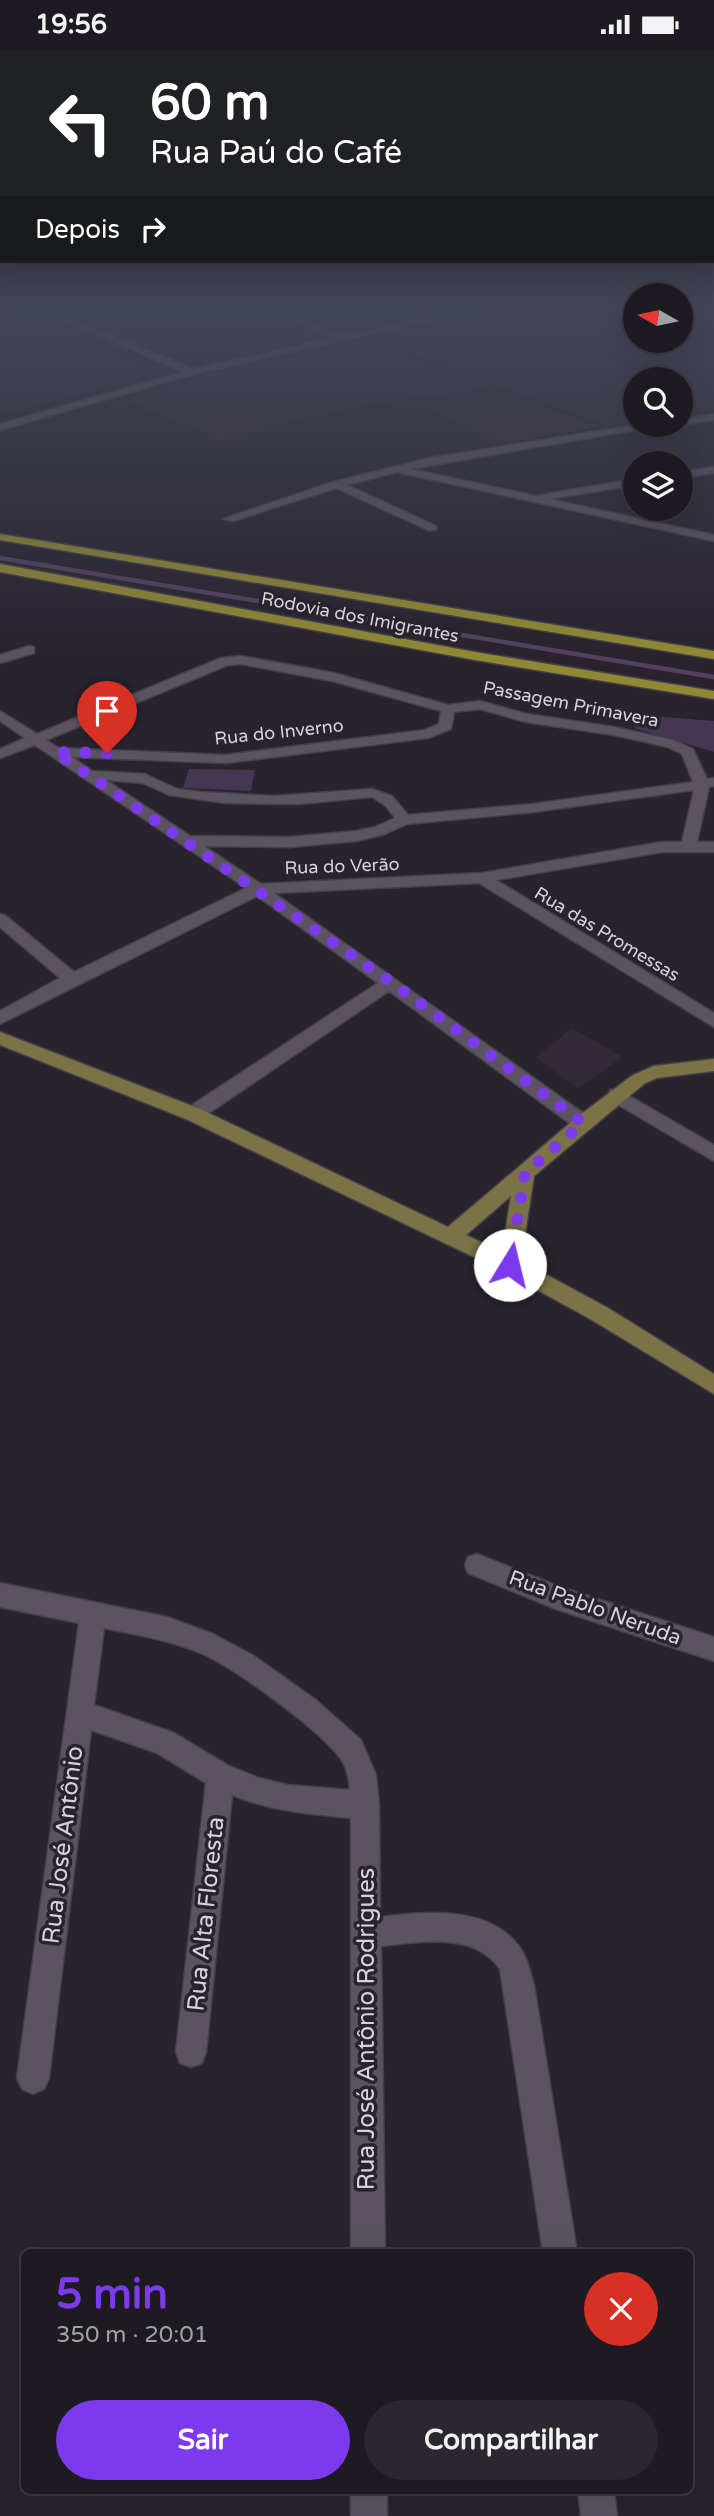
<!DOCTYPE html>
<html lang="pt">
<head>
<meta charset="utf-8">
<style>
  body { margin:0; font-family:"Varela Round",sans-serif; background:#2b272f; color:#f1f3f6; height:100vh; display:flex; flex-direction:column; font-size:26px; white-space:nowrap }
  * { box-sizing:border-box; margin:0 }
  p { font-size:23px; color:#a1a1a5 }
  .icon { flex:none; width:38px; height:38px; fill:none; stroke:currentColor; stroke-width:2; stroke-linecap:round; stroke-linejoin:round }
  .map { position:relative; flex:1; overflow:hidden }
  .details { position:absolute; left:21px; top:2200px; width:672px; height:245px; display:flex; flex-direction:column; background:#1e1a22; border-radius:10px; box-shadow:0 7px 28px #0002,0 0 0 2px #3c3840 }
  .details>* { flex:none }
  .guide { position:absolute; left:0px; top:0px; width:714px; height:214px; box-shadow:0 7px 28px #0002,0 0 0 2px #3c3840; background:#202124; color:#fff; overflow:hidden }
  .needle { width:46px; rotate:279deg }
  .tools { position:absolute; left:623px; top:234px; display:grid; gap:14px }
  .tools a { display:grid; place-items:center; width:70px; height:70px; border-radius:50%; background:#1e1a22; box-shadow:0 7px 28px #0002,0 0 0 2px #3c3840; font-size:35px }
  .pin { position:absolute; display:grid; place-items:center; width:60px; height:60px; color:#fff; margin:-72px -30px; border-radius:50% 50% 50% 0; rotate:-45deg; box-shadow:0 0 7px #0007 }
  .pin .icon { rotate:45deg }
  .me { position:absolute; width:77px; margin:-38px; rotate:9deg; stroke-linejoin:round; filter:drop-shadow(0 0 5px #0008) }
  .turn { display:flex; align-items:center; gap:24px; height:147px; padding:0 35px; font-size:32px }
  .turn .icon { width:91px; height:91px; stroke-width:2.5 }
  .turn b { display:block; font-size:49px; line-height:60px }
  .then { display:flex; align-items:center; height:66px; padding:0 35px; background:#0003; gap:14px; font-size:26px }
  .round { display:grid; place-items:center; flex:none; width:74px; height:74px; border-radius:37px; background:#2b272f }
  .headline { display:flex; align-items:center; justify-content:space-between; height:119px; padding:0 35px }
  h1 { font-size:42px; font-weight:800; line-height:52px; color:#7c3aed }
  .action { display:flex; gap:14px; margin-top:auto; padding:14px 35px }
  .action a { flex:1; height:80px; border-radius:42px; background:#7c3aed; color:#fff; font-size:28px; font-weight:800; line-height:80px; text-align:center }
  .action a+a { background:#2b272f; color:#f1f3f6 }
  .status { display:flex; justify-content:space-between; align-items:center; height:49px; padding:0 35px; background:#1e1a22; direction:ltr }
  .status svg { height:19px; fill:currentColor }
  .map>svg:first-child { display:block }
</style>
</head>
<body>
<div class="status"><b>19:56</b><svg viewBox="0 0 49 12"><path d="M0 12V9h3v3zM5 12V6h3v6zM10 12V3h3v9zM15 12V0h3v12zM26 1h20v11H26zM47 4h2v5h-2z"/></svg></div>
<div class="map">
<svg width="714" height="2467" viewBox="0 0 714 2467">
  <rect width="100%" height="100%" fill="#28232d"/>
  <!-- built -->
  <g fill="#322939">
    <path d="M0,259H3L158,324L0,367Z"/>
    <path d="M517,259H635V292H681V259H714V361L681,366V331H635V373L607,377L374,291Z"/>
    <path d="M361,292L495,338L364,356L220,392L127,352L190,330Z"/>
    <path d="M504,343L600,378L501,394L431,361Z"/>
    <path d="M572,979L623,1008L578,1039L536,1008Z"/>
  </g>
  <!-- green -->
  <g fill="#453651">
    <path d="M652,667L714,672V703L634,679L638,671Z"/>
    <path d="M189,720L255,721L251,742L183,739Z"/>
  </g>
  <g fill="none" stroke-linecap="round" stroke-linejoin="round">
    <!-- stream -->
    <path stroke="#53405e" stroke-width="4.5" d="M0,509L714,628"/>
    <defs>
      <g id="minor">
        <path d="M35,259H46L193,320L333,289L266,259H277L343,287L468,259H484L194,325L0,381V375L183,323Z"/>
        <path d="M714,365V371L681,376V370Z"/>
        <path d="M637,376H663L410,420L536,447L635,430V436L549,450L714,486V492L397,423L347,436L436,477V481H428L336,439L233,472L223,470L333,433L430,409Z"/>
        <path d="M714,418V424L681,429V423Z"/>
        <path d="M29,597L34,598V604L0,614V606Z"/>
        <path d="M241,607L334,624L448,656L480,652L527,665L614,678L673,691L693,700L707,730L714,729V737L709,738L697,793H714V803H662L496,831L714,964V978L479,834L274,844L590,1069L592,1074L590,1079H576L389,942L200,1070H186L184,1065L186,1060L378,934L257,847L0,975V962L60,929L0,878V865L6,867L74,923L246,839L35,696L0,709V700L25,689L0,672V662L37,685L221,609ZM241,615L332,632L441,662L439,675L425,681L225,706L58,699L46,691L228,616ZM480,660L526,673L614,686L668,698L682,705L693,733L533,755L408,766L392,747L372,740L274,747L201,743L177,740L145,725L92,722L72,708L225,714L428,689L451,680L454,663ZM106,731L143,734L169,746L225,754L299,755L372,748L386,757L395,769L375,778L357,782L290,788L190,787ZM694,741L682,793H662L482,824L261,835L204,797L290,798L357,792L385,785L407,775L533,763Z"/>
        <path d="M617,1040L714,1096V1112L610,1051L608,1046L610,1041Z"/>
        <path d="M477,1505L558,1537L714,1588V1612L556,1560L468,1524L465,1516L468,1508Z"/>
        <path d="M0,1534L167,1568L213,1585L254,1607L316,1651L361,1691L376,1726L379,1756L380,1868C425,1863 486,1856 518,1896C527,1907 530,1923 534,1936L577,2203H543L500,1920C474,1882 420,1893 381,1897L385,2203H351V1769C309,1765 271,1762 232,1746L206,2003L202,2014L191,2018L180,2014L176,2003L206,1734L157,1704L91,1681L49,2029L44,2040L33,2045L22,2040L17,2029L79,1574L0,1558ZM104,1579C137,1586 171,1591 203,1605C237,1621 319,1680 341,1710C347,1719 349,1730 350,1741L288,1736L259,1729L229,1717L174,1684L94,1656Z"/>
        <rect x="351" y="2441" width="36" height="26"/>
        <path d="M578,2441H614L617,2467H581Z"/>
      </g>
      <path id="major" d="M0,983L200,1060L448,1178L576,1069L633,1026L654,1017L714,1010V1022L657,1029L645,1034L534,1127L521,1212L608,1259L714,1325V1345L592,1271L503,1222L186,1070L0,996ZM511,1147L502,1203L466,1186Z"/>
      <g id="highway">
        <path d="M0,485L714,602V610L0,491Z"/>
        <path d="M0,515L475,603L714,642V650L475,611L0,523Z"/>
      </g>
    </defs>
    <!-- minor casing -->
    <use href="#minor" stroke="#443f48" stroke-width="3"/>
    <!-- major casing -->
    <use href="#major" stroke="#443f48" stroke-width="3"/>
    <!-- highway casing -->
    <use href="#highway" stroke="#443f48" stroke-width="3"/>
    <!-- minor -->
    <use href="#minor" fill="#5b5460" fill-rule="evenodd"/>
    <!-- major -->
    <use href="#major" fill="#7b7345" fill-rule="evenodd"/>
    <!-- highway -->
    <use href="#highway" fill="#908833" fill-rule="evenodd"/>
  </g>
  <!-- sky -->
  <linearGradient id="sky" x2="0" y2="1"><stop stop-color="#161319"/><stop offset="0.43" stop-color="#424557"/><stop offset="1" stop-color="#424557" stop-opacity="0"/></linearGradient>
  <rect width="714" height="604" fill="url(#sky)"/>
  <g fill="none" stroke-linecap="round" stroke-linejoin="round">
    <!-- route -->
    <path stroke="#7c3aed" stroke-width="12" stroke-dasharray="0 21.6" d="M107,704L55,703L391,933L583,1074L525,1124L510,1216"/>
  </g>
  <g text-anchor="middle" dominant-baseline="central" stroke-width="7" stroke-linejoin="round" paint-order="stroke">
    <!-- far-street labels -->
    <g font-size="18" fill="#d6d2d9" stroke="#28232d">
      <text transform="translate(360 568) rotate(11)">Rodovia dos Imigrantes</text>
      <text transform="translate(571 655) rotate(11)">Passagem Primavera</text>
      <text transform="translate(279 683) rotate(-6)">Rua do Inverno</text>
      <text transform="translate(342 817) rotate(-2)">Rua do Verão</text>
      <text transform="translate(607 885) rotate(31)">Rua das Promessas</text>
    </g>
    <!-- street labels -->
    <g font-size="21" fill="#d6d2d9" stroke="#28232d">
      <text transform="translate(595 1559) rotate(20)">Rua Pablo Neruda</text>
    </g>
    <!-- near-street labels -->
    <g font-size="24" fill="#d6d2d9" stroke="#28232d">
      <text transform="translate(63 1796) rotate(-83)">Rua José Antônio</text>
      <text transform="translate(206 1865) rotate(-84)">Rua Alta Floresta</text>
      <text transform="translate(366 1980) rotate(-90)">Rua José Antônio Rodrigues</text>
    </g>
  </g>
</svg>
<div class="tools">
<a><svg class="needle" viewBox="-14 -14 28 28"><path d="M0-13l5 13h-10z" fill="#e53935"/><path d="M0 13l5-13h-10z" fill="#a1a1a5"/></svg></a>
<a><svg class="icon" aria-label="search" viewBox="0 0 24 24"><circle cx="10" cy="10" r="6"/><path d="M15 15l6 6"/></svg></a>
<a><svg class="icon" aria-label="layers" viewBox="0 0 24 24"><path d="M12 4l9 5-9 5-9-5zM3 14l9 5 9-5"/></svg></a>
</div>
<div class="pin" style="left:107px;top:704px;background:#d93025"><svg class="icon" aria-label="arrive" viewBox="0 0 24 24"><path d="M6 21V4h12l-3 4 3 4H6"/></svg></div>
<svg class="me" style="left:510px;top:1216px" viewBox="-20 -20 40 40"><circle r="19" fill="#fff"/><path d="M0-13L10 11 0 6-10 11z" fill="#7c3aed"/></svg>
<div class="guide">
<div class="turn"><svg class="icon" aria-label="left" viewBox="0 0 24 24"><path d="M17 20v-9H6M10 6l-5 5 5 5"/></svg><div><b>60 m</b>Rua Paú do Café</div></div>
<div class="then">Depois<svg class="icon" aria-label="right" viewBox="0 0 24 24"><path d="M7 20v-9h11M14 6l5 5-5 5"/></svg></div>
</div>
<section class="details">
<div class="headline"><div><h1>5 min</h1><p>350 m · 20:01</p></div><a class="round" style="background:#d93025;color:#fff"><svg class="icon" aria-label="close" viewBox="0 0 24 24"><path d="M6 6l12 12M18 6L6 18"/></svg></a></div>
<div class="action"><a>Sair</a><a>Compartilhar</a></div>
</section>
</div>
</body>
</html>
